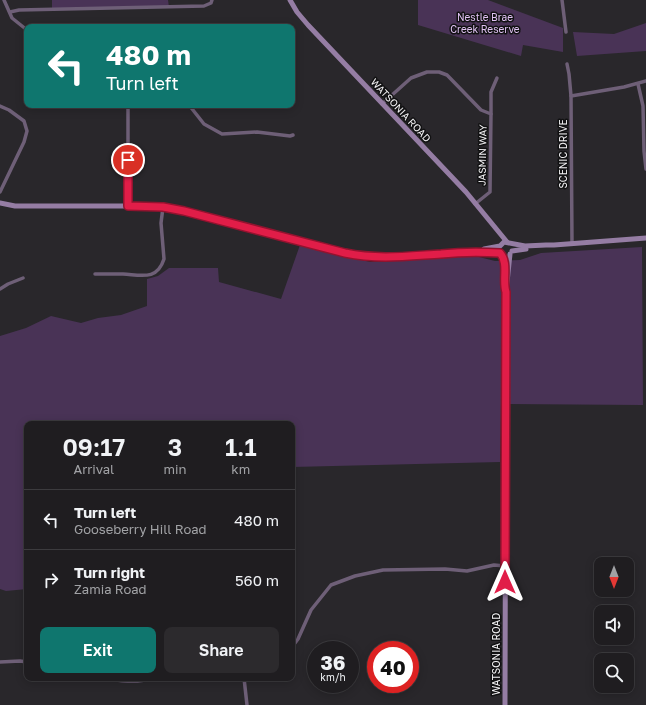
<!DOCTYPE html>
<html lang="en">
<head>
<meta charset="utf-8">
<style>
  body { margin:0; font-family:"Golos Text",sans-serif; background:#2c2a2d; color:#f1f3f6; height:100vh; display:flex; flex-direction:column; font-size:15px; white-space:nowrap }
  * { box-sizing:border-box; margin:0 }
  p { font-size:13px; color:#a1a2a5 }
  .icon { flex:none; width:22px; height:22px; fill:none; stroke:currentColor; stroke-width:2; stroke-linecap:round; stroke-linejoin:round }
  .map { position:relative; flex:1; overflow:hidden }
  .details { position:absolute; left:24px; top:421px; width:271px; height:260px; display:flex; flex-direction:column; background:#1f1d20; border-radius:8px; box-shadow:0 2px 10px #0003,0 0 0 1px #3c3b3e }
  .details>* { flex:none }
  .guide { position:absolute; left:24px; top:24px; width:271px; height:84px; border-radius:8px; box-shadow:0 2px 10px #0003,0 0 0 1px #3c3b3e; background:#0f766e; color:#fff; overflow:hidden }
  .needle { width:26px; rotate:180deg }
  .controls { position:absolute; left:594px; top:557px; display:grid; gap:8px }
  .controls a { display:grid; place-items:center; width:40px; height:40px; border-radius:8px; background:#1f1d20; box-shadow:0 2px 10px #0003,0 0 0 1px #3c3b3e; font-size:20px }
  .speed { position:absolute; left:307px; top:641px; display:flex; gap:8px; font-size:20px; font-weight:700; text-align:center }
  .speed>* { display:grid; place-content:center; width:52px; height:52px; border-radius:50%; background:#1f1d20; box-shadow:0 2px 10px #0003,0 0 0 1px #3c3b3e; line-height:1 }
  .speed small { font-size:10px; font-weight:400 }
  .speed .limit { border:6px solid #d22; background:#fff; color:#111 }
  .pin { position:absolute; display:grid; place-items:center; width:34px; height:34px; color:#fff; margin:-17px; border:2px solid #fff; border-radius:50%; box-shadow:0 1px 4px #0007 }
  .me { position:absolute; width:44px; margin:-22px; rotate:0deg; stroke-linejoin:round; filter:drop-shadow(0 0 3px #0008) }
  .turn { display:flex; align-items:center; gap:14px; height:84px; padding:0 16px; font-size:18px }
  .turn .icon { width:52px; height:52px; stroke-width:2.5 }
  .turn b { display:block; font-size:28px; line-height:34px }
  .eta { display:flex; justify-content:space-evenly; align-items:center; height:68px; text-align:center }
  .eta b { font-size:24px; font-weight:600; line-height:28px }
  .action { display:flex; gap:8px; margin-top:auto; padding:8px 16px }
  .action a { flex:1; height:46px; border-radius:8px; background:#0f766e; color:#fff; font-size:16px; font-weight:600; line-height:46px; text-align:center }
  .action a+a { background:#2c2a2d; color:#f1f3f6 }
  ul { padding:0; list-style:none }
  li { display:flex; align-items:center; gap:12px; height:60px; padding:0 16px; border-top:1px solid #3c3b3e }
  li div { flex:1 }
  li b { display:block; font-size:15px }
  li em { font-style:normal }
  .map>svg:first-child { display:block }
</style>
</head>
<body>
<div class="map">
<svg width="646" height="705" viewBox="0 0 646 705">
  <rect width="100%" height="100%" fill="#29272b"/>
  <!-- green -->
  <g fill="#493356">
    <path d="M52,0H168L169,7L52,9Z"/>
    <path d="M418,0H488L563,28V52L523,45L521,56L418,25Z"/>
    <path d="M646,23V51L577,56L573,32L614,34Z"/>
    <path d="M300,245L370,262L475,256L495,261L520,260L541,253L642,247L643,405L501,404L500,462L292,467V424H27V589L6,591L0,589V336L26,328L51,316L81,323L98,318L121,315L147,306V279L158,276L169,268H218L219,282L281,299Z"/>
  </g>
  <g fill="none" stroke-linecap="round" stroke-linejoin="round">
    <!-- street -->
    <g stroke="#6e5f77" stroke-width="3.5">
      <path d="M4,0L12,18L27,30"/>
      <path d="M562,0L566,32"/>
      <path d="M10,12L19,10L204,6L211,3L212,0"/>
      <path d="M567,64L569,74L571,96L572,244"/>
      <path d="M638,84L643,106L644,151L646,169"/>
      <path d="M571,96L624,87L646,81"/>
      <path d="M382,104L411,78L427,72H439L447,75L481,110L491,114L490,192L475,204"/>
      <path d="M189,105L204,124L222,134L257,132L290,136L293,135"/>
      <path d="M0,106L9,110L24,121L27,131L24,142L0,192"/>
      <path d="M491,114V92L497,78"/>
      <path d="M128,206V105"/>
      <path d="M95,274C104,274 113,274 123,274C141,275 157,281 164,259L161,223L163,207"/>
      <path d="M0,289L8,284L23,278"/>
      <path d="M292,647L298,639L311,610L331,585L355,576L383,570L445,569L467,571L494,565L505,566"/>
      <path d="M0,662L20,661L27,662"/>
      <path d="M101,678C119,681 137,683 155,678"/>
      <path d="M244,678L247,705"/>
    </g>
    <!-- secondary -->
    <g stroke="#957da4" stroke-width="5">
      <path d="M290,0L297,12L308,25L466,192L507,242"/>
      <path d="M0,203L15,206H128L175,209L345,253C379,260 407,256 441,254C461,252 481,252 500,253"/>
      <path d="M484,249L500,246L504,242L525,246L546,245H554L646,238"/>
      <path d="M512,251L526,249"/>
      <path d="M502,255L505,269"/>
      <path d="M505,705L506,292L510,254"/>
    </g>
  </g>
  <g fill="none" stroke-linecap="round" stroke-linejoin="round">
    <defs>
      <path id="route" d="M128,160V206L163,207L184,211L345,253C379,260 408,256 441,254C461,252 481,252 500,253C509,263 502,280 506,292L505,582"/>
    </defs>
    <!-- route casing -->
    <use href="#route" stroke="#92132f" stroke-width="10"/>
    <!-- route -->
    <use href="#route" stroke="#e11d48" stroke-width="7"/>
  </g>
  <g text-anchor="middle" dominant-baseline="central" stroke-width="3" stroke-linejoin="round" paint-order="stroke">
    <!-- park labels -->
    <g font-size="10" fill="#e0c2f3" stroke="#111112">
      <text x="485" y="17">Nestle Brae<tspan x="485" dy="12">Creek Reserve</tspan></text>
    </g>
    <!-- street labels -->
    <g font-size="10" fill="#f3f2f4" stroke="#111112">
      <text transform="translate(401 110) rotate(47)">WATSONIA ROAD</text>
      <text transform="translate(563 154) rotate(-90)">SCENIC DRIVE</text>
      <text transform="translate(482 155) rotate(-89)">JASMIN WAY</text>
      <text transform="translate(496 654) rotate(-90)">WATSONIA ROAD</text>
    </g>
  </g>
</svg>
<div class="controls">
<a><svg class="needle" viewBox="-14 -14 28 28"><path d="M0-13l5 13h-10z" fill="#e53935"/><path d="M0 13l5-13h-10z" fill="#a1a2a5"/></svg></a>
<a><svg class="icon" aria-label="sound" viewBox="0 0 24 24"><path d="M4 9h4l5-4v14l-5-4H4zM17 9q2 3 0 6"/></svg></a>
<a><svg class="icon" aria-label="search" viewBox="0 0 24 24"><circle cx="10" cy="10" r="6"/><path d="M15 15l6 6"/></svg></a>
</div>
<div class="speed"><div>36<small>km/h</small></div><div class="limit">40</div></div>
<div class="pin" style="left:128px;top:160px;background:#d93025"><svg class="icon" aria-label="arrive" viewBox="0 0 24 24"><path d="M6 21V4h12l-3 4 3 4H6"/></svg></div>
<svg class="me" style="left:505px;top:582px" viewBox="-20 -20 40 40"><path d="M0-17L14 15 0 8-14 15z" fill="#e11d48" stroke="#fff" stroke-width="4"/></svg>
<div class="guide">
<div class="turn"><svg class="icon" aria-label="left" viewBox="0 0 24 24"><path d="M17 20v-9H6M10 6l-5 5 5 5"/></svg><div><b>480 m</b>Turn left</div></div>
</div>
<section class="details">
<div class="eta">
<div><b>09:17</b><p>Arrival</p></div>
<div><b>3</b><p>min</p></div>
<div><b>1.1</b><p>km</p></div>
</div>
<ul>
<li><svg class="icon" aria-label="left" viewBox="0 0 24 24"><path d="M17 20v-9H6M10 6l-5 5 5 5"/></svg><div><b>Turn left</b><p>Gooseberry Hill Road</p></div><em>480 m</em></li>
<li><svg class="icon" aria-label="right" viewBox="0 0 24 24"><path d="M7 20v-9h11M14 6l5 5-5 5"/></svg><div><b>Turn right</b><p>Zamia Road</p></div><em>560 m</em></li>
</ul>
<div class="action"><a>Exit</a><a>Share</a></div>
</section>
</div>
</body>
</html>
